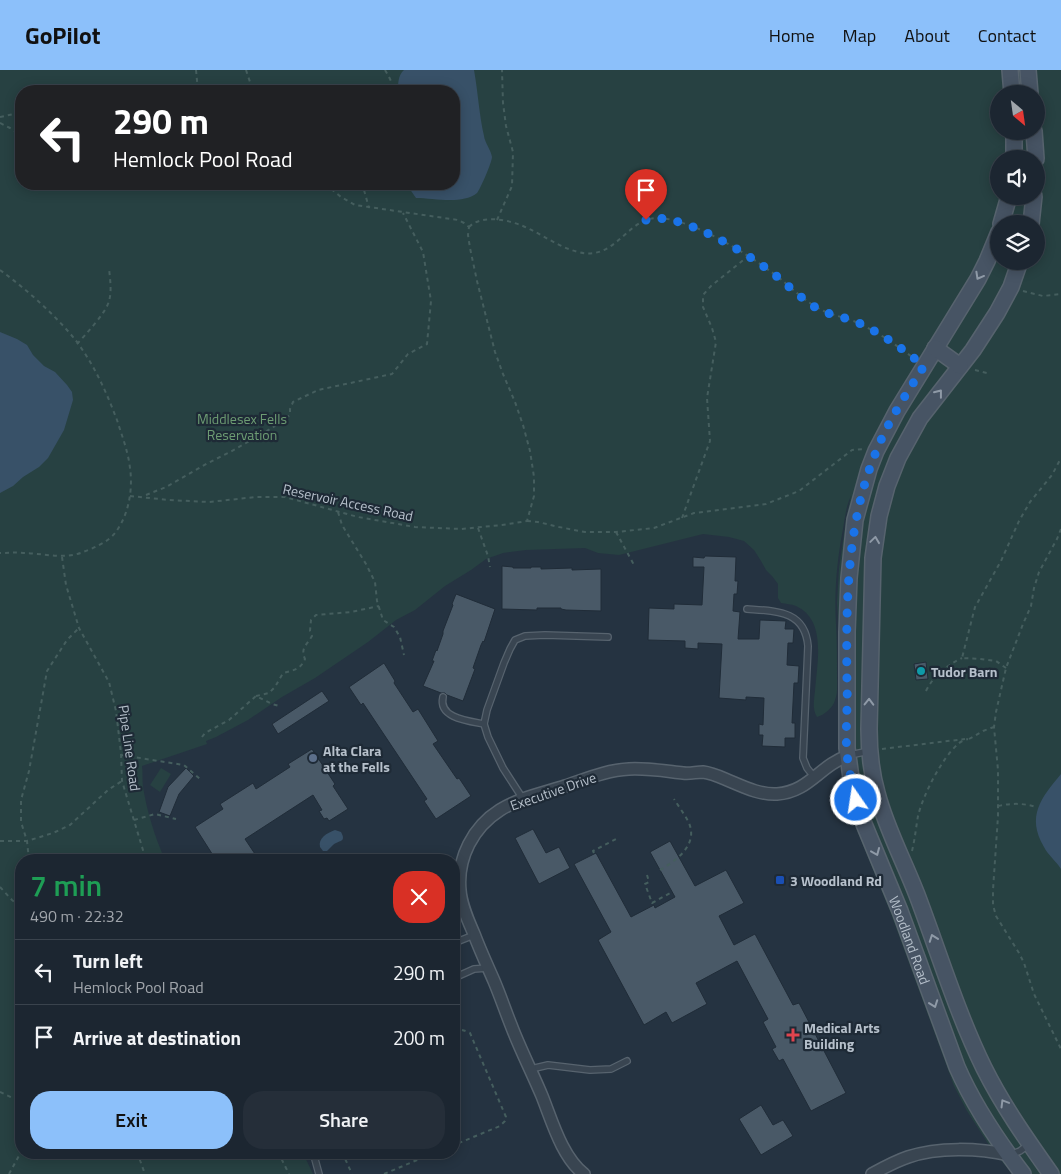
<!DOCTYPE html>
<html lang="en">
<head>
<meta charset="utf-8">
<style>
  body { margin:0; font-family:"Titillium Web",sans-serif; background:#252e39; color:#f1f3f6; height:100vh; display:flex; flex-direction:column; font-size:19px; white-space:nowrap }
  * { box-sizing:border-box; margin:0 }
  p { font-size:16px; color:#a0a5ab }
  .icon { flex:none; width:28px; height:28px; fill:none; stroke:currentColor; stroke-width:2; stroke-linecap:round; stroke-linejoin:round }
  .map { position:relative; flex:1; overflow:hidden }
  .details { position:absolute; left:15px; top:784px; width:445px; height:305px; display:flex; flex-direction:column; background:#1c2631; border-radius:20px; box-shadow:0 2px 12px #0003,0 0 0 1px #3a434d }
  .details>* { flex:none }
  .banner { position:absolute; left:15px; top:15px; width:445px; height:105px; border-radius:20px; box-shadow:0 2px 12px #0003,0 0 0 1px #3a434d; background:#202124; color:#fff; overflow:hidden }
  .needle { width:32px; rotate:151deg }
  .tools { position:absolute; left:990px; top:15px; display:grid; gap:10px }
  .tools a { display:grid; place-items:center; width:55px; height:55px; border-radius:50%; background:#1c2631; box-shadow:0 2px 12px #0003,0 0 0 1px #3a434d; font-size:25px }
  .pin { position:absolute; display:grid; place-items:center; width:42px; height:42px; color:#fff; margin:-51px -21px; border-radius:50% 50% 50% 0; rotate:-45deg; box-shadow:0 0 5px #0007 }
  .pin .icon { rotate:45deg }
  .me { position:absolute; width:55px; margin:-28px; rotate:347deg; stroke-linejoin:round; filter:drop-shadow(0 0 4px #0008) }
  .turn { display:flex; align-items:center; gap:18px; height:105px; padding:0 15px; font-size:22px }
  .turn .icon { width:65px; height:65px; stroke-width:2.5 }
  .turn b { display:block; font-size:35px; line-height:42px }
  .round { display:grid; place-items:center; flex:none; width:52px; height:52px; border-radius:20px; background:#252e39 }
  .summary { display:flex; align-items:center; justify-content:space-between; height:85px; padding:0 15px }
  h1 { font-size:30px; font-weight:600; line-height:38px; color:#1e9e55 }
  .action { display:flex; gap:10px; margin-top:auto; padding:10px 15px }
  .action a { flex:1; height:58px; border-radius:20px; background:#8cc0fa; color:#111; font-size:20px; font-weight:600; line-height:58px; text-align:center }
  .action a+a { background:#252e39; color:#f1f3f6 }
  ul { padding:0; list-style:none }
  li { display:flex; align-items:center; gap:15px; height:65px; padding:0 15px; border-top:1px solid #3a434d }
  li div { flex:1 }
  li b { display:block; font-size:19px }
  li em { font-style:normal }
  header { display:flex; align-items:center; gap:30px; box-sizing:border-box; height:70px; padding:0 25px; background:#8cc0fa; color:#111 }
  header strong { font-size:24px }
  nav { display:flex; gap:28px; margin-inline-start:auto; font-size:18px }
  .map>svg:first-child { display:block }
</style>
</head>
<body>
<header>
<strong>GoPilot</strong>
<nav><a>Home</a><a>Map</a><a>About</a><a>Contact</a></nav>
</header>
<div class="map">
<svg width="1061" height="1104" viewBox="0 0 1061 1104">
  <rect width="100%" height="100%" fill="#253341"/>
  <!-- green -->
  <g fill="#274142" fill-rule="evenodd">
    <path d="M0,0H1061V1104H1012L991,1078L967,1041L954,1016L891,844L856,758L846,729L841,698L839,672L838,643L840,573L837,533L839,498L846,449L851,426C846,436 845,448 843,459C837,490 834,522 836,554C837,571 837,589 837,607C837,614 838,623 835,630C833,638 824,645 817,647C812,639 814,630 815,621C817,593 827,550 796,536C791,534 786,534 781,533L778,528V514L772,506L766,500L761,491L754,480L744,471L729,467L703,464L619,485L598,483L585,478L526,480L503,483L486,489L471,500L445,516L415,540L396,550L368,572L315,608L282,627L248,650L216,667L206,671L207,674L142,696C143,703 142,710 143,717C147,742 155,767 165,790H21V1082L303,1083L313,1104H0ZM21,21H454V114H21ZM999,24H1036V61H999ZM999,89H1036V126H999ZM999,154H1036V191H999Z"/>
    <path d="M161,698L171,704L160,722L150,715Z"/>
  </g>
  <!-- water -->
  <g fill="#385168">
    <path d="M404,0H474C478,22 479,44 484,66C485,73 491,80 492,87C492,92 480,120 477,123C462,135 434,128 416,128L407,115L406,114H454V21H398C398,14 398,5 404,0Z"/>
    <path d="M0,262L17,269L27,275L33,285L44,296L55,302L67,315L72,322L73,330L64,360L48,388L39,397L23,407L13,416L0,423Z"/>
    <path d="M1061,704V799C1056,791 1048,785 1044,777C1026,746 1041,728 1061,704Z"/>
    <path d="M335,760L341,762C347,773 338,770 333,775C331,777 329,779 327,781H323L320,777C318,768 327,763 335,760Z"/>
  </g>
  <!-- building -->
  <g fill="#495967" stroke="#202c38">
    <path d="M705,486L736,487L735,511H738L737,524H734L733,541L740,542L738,569H759L760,550L786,551L785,559H794L793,573H788L787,595L799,596L798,613H794L792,653H795V668H785V677L762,676L763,665H759V654L763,655L764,628L746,627V630L719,628L722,574L698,573V579L685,578V571L648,570L649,538L674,539V534L702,535L704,497H693V487L704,488Z"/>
    <path d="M502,496L513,497V498H531V497H541V499L572,498V500L601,499V541L566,540L561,539V538H537V540L502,539Z"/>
    <path d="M456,524L495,539L484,572L483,571L481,575L474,595L473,598L475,599L463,631L447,625L445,623H441L423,616L434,591H432L436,580L437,581L443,564V561L453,535L452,534Z"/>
    <path d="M926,592L928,609L916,610L914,594Z"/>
    <path d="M384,593L395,611L394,613L413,642L418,639L438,671L433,674L457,709L459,708L471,726L436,749L424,731L427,729L363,633L361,635L349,617Z"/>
    <path d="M322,621L329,631L278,664L272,654Z"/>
    <path d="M312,679L335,714L333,716L348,739L329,751L327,748L324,749L319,741L322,740L313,725L245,769L259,790H216L195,757L223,739L220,734L253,713L256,719L290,697L288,694Z"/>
    <path d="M186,698L194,706L179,724L170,746L159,742L168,717Z"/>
    <path d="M533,759L546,783L559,777L570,798L539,814L515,768Z"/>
    <path d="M670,771L695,816L726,800L744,833L719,846L734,875L755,864L793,935L799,933L846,1023L811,1041L783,989L779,991L772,979L776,977L763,952L768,949L737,891L696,913L707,934L672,953L666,942L644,955L598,870L611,862L574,794L596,783L631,847L654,835L655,838L675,827L650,782Z"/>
    <path d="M761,1035L773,1055L783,1050L793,1066L761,1085L739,1049Z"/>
  </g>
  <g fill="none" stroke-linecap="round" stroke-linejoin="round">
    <defs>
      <g id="service">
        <path d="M747,539C775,541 805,540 808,576L803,688L807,698L815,708"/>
        <path d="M443,627C438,648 468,651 484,654"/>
        <path d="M850,685L869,681"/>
        <path d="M523,729L503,698L488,667L484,654L487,640L504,593L510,579L515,570L525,566L545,565L608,567"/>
        <path d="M454,873L474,865"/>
        <path d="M454,908L474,899L488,898"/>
        <path d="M531,999L548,995L590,1000L611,999L627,991"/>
        <path d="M313,1082L319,1104"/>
        <path d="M1010,1085L1020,1081L1028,1075"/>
      </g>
      <g id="minor">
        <path d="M584,1104C562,1087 552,1051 542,1026C532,1002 520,979 511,955C505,940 500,925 494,911C487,895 480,880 474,864C468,850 461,835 460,820C457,788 473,757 500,740C519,728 543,723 565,716C586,709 607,700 629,699C647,698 665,701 683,703C690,704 696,702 703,702C711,703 718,706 725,709C742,716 759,725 777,724C809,722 820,695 848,686"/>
        <path d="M872,1104C883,1098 896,1091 908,1087C938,1077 978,1078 1009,1085"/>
      </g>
      <g id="secondary">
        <path d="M1010,0L1012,24"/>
        <path d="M1028,0L1030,24"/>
        <path d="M1034,61L1036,89"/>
        <path d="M1014,89V61"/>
        <path d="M1001,154L1009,126"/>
        <path d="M1031,154L1034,126"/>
        <path id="s1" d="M999,162L987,191L978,209L897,341L876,381L869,399L855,450L849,508L847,562V678L851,708L856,730L864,754L900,841L957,997C974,1036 997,1070 1023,1104"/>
        <path d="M1020,191L1011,217L997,243L973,280L920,348L898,388L887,416L879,446L873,488L869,659C869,681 871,702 877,723C886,758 904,791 917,825C939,883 957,943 984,998C1003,1036 1027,1070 1051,1104"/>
        <path d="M935,278L960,296"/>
      </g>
    </defs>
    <!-- service casing -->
    <use href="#service" stroke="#57636e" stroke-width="8"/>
    <!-- minor casing -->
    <use href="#minor" stroke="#57636e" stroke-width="14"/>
    <!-- secondary casing -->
    <use href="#secondary" stroke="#57636e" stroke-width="18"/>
    <!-- path -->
    <g stroke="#455e5e" stroke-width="2" stroke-dasharray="4 4" stroke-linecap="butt">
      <path d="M196,0L198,21"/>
      <path d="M246,0L253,21"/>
      <path d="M385,0C389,7 393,13 393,21"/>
      <path d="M0,47L14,44L21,48"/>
      <path d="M0,53L10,58L21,65"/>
      <path d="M325,114L341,127L355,135L458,150L464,153L469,157"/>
      <path d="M359,114L364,120L369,138"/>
      <path d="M497,150L512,116L513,82L506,56L503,33L502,0"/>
      <path d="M469,157C482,144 508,150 523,156C542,164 558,177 578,182C616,192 627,147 658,148C691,149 743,181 770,201C786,212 800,228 818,238C831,246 847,247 860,254C880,263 897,276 915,289"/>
      <path d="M0,200C26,219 52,242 73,267C93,292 106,321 117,350C122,366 128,381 130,398C133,419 129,445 115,463C108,472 94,478 83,482C64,490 42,483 23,483C15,482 8,483 0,483"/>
      <path d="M1023,221L1043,226L1061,224"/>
      <path d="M77,274C86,264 106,243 109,231C112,221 110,209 109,198"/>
      <path d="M975,300L987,303"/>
      <path d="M146,425L166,417L208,393L230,382L272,358L290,345V339L293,332L318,320L392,304L408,284L427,274L431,231L423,182L403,143"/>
      <path d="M130,426L169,430L209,432L256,427H285L358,447L415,457L461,459L502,455L527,451L534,426V407L530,381L523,355L515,332L503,304L495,282L477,211L470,178L468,165L469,157"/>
      <path d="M338,442L342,455L366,494L375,512L377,531L383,550L394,557L400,567L404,585"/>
      <path d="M682,448L710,371L707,328L716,272L712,258L703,237V225L711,216L747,187"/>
      <path d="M527,451L538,452L559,457L585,462H616L654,458L694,443L766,434L799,421L852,380L864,379"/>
      <path d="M478,458L488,486L490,497"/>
      <path d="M1061,459L1057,469L1039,502L1034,518L1031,536L1023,554L1006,598L996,642L994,657L998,700V746L993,820V835L996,846L1019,883L1024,893L1034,924L1061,979"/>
      <path d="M616,462L634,495"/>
      <path d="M62,487L66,515L79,558L109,612L116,641L121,683L122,711L146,790"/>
      <path d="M1006,598L996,591L980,589L962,588L975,537L1001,491L1019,451L1030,432L1052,405L1061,388"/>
      <path d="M926,621C934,605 946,596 962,588"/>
      <path d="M256,626L269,623L275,617L283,603C294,600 300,600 305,589C300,578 307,575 312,566L310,561L311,550L316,545L351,542L379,536"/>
      <path d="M202,667L205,663L229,650L256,626L272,634L279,636"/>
      <path d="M969,669L983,661L994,657"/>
      <path d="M882,679L965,669"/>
      <path d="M121,685L184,695L200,709"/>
      <path d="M998,736C1012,733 1023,733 1036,737"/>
      <path d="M134,750L155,744L176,749"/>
      <path d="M0,771H27L53,763L70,755L108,720L122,711"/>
      <path d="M912,781C915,769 916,757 918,746C923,725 942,688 958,674C961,671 965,670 968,669"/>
      <path d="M594,783L593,781L618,768"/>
      <path d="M29,790L27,771L21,752V730L29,701L47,601L67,570L79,558"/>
      <path d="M660,800C677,790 698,775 689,753C685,745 679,737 674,729"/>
      <path d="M647,805L649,812L645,814L652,833L672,822"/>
      <path d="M0,817L12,830L21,837"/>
      <path d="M454,960C460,959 464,960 470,963L506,1047L505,1051L500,1056L454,1075"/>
      <path d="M0,1022L21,1032"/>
      <path d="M137,1082L145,1104"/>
      <path d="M278,1082L289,1104"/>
      <path d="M342,1082L352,1104"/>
      <path d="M9,1104L21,1082"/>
      <path d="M384,1104L436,1082"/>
    </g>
    <!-- service -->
    <use href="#service" stroke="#394551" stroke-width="5.5"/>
    <!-- minor -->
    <use href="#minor" stroke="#394551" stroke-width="11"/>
    <!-- secondary -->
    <use href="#secondary" stroke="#475464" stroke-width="15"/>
  </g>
  <!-- one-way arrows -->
  <defs><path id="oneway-chevron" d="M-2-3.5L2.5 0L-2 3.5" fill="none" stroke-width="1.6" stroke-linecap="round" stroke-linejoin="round" transform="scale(1.25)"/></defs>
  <g stroke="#8f9aa7">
    <use href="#oneway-chevron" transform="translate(979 206) rotate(119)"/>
    <use href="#oneway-chevron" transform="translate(939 323) rotate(-52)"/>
    <use href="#oneway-chevron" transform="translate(875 470) rotate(-82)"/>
    <use href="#oneway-chevron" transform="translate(869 632) rotate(-89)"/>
    <use href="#oneway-chevron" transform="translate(876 782) rotate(67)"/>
    <use href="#oneway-chevron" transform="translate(933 868) rotate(-110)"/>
    <use href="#oneway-chevron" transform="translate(934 934) rotate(70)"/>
    <use href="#oneway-chevron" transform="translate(1004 1033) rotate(-121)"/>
  </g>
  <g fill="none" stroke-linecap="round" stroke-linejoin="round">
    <!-- route -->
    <path stroke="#1a73e8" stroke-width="9" stroke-dasharray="0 16.2" d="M646,150C676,139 746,183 770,201C786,213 800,228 818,239C831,246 847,247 861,254C884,265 904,280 924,296C907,323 888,351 876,382C846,454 846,536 847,613C848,637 845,661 847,685C849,700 852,715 856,730"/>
  </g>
  <!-- markers -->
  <circle fill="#0f9aa8" stroke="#1e2a36" stroke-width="2" cx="921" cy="601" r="5"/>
  <circle fill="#5c6f8a" stroke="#1e2a36" stroke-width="2" cx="313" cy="688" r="5"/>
  <rect fill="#1a4fb4" stroke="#1e2a36" stroke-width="2" x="775" y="805" width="10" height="10" rx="2.5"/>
  <path fill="#e0444e" stroke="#1e2a36" stroke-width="2" d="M790.5 957.5h5v5h5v5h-5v5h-5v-5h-5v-5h5z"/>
  <g text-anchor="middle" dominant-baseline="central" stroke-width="4.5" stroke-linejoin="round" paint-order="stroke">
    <!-- park labels -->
    <g font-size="14" fill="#6d9c73" stroke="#1e2a36">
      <text x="242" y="348">Middlesex Fells<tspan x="242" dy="16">Reservation</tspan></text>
    </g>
    <!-- street labels -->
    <g font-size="14" fill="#b6c0cb" stroke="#1e2a36">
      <text transform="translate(348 432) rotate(12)">Reservoir Access Road</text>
      <text transform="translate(130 678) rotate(82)">Pipe Line Road</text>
      <text transform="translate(553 721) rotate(-19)">Executive Drive</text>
      <text stroke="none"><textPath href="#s1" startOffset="755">Woodland Road</textPath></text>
    </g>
    <!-- poi labels -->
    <g font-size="14" font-weight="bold" fill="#b6c0cb" stroke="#1e2a36" text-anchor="start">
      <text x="931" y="601">Tudor Barn</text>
      <text x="323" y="680">Alta Clara<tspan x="323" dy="16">at the Fells</tspan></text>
      <text x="790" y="810">3 Woodland Rd</text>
      <text x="804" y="957">Medical Arts<tspan x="804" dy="16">Building</tspan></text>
    </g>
  </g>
</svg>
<div class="tools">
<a><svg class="needle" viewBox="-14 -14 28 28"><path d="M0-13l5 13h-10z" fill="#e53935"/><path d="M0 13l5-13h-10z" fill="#a0a5ab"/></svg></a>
<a><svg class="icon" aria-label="sound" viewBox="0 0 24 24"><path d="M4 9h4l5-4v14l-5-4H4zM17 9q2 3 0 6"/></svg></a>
<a><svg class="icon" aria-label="layers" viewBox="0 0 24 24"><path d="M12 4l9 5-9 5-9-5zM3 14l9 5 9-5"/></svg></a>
</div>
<div class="pin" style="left:646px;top:150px;background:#d93025"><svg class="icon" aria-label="arrive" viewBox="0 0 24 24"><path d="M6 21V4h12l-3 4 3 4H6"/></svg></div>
<svg class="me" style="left:856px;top:730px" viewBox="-20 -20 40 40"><circle r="17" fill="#1a73e8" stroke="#fff" stroke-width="3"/><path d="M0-11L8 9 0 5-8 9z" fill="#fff"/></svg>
<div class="banner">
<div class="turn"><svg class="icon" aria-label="left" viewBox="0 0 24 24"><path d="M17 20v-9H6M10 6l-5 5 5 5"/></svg><div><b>290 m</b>Hemlock Pool Road</div></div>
</div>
<section class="details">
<div class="summary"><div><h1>7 min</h1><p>490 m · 22:32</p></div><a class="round" style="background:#d93025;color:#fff"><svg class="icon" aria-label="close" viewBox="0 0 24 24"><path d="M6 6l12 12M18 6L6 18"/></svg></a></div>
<ul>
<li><svg class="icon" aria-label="left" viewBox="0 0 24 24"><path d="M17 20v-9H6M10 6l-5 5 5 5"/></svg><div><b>Turn left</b><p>Hemlock Pool Road</p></div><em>290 m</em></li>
<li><svg class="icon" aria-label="arrive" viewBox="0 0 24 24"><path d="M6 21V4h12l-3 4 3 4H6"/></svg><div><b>Arrive at destination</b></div><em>200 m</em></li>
</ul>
<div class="action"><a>Exit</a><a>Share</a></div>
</section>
</div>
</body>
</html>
